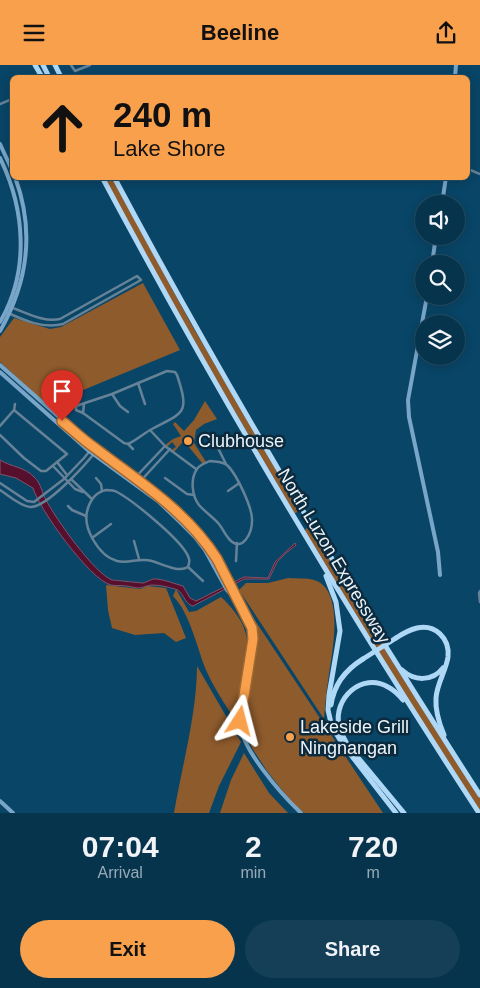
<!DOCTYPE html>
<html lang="en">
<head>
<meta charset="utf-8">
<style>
  body { margin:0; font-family:Arial,sans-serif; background:#153f57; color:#f1f3f6; height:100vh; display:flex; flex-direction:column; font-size:19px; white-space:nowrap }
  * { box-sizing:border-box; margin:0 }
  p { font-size:16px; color:#98aab6 }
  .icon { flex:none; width:28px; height:28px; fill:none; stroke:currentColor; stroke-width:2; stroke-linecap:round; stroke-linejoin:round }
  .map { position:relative; height:748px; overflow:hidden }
  .sheet { display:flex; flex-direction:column; background:#07344d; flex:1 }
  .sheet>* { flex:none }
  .banner { position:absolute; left:10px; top:10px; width:460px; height:105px; border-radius:8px; box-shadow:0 2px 12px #0003,0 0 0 1px #284f65; background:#f9a04c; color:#111; overflow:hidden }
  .controls { position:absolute; left:415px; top:130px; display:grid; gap:10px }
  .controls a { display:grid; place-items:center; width:50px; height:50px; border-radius:50%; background:#07344d; box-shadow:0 2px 12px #0003,0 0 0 1px #284f65; font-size:25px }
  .pin { position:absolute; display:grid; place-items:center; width:42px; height:42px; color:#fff; margin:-51px -21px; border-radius:50% 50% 50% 0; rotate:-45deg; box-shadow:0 0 5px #0007 }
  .pin .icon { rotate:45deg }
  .me { position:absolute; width:55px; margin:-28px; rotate:9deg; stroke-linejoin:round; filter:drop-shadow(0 0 4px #0008) }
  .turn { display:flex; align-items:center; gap:18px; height:105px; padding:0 20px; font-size:22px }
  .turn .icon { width:65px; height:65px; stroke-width:2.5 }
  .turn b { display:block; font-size:35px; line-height:42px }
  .eta { display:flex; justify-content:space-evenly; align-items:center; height:85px; text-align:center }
  .eta b { font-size:30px; font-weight:700; line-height:35px }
  .primary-button { display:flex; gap:10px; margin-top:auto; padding:10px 20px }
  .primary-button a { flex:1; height:58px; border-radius:30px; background:#f9a04c; color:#111; font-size:20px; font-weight:700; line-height:58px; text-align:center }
  .primary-button a+a { background:#153f57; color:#f1f3f6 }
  header { display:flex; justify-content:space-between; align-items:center; height:65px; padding:0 20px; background:#f9a04c; color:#111; font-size:22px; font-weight:700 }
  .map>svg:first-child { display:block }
</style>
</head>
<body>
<header><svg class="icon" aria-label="menu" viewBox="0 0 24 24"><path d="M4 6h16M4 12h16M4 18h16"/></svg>Beeline<svg class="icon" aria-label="share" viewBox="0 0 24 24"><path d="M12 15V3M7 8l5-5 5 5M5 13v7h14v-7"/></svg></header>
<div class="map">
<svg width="480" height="748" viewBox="0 0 480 748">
  <rect width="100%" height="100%" fill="#094567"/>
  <!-- green -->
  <g fill="#8e5b2c">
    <path d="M104,113H112L190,257L297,441L298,446L296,448H294L185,261Z"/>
    <path d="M143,218L180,285L47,340L0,297V272L14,253L50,264L61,262Z"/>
    <path d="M205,336L217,354L204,359L196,365L194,378L206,397L203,399L188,381L182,378L173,388L170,386L176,382L172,377L166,383L164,381L173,374L181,371L173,359L175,357L184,366L194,355Z"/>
    <path d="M306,463L311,465L397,604L480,733V746L391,608L305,467Z"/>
    <path d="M288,513C297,514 311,512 319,517C345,533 331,592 328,616C326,629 325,642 324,654L239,525L246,518H268Z"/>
    <path d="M106,520L140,524L148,521L166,523L186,573L176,577L164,568L135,570L112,563L108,545Z"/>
    <path d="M176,524L189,547L196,546L221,532C234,544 245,558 247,575L235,655C225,639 214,623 206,605C197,583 190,548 173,531Z"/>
    <path d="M236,527L383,748H304L293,739L267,706L252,683L242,658L254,578V568L234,528Z"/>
    <path d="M197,601L241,677L219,721L209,748H174C182,701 197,648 197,601Z"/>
    <path d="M244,688L269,728L288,748H220L231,715Z"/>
  </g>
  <!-- water -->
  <path fill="#560f2c" stroke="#83546a" d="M0,395C11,402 25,402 34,412C41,418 42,428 46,435C56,454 94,508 112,515C114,515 140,518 143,518C148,517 152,513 157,514C166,515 175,519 183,521L190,533L196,536L244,512L268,513L275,497L295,478L296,480L286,488L277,497L269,514H244L193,541C184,539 183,525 175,524C168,522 160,520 152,520C147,520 143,523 138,523C134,523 130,521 126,521C121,520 116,521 111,520C90,515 39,444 33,423L16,413L0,409Z"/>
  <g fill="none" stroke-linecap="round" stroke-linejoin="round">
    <!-- street -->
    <g stroke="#668297" stroke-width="2.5">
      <path d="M71,0L75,6L90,0"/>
      <path d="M0,39L12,34"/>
      <path d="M468,104L480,109"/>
      <path d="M6,247C23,255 43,264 63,259L141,215L137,211L60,254C42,258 24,246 7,241"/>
      <path d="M138,318L145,339"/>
      <path d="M112,329L120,341L128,347"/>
      <path d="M14,345L15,339"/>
      <path d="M83,348L84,339"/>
      <path d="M0,361L14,345L67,389L46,406H41L24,393L0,370"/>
      <path d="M150,365L165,381L196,404"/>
      <path d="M212,371L226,399"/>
      <path d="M128,379C137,375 144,368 152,364C184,347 190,349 177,310L175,307L167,306L112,329L76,341V345L83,348L124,378L128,379L133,384"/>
      <path d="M210,396C216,397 223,396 228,401C237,410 253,444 252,456C252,467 243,488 230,475C225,470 223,464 219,459C213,452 205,447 199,440C192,431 190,414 197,404C199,400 206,398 210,396Z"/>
      <path d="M57,397L67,410"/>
      <path d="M53,401L75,424L83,427"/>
      <path d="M96,413L101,419L102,426"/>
      <path d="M165,413L187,429L194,430"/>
      <path d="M71,414L92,434"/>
      <path d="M131,417L165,381"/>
      <path d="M0,418L27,436L34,437L64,414L84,393L93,382"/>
      <path d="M136,421L170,384"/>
      <path d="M0,425C8,430 20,441 30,442C47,443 87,398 97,385"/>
      <path d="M106,425C110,425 114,425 117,427C132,435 186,478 189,494C190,496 189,499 188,502C178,508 162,499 152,496C140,492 129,499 117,496C99,491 81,462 88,443C91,434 96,427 106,425Z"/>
      <path d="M228,426L238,419"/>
      <path d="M68,441L72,445L86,451"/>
      <path d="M92,473L111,459"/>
      <path d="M134,476L139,494"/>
      <path d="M236,496L237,478"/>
      <path d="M188,502L203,516"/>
      <path d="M480,526L479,528L480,537"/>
    </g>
    <!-- secondary -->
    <g stroke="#79a6c8" stroke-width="4">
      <path d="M455,12L456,0"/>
      <path d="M0,79L12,105"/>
      <path d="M0,93C25,144 30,206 0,257"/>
      <path d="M442,139L446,112"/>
      <path d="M432,199L436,171"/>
      <path d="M427,231L408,335L409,352L438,487L440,510"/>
      <path d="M0,266C28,217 35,166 15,112"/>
      <path d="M0,300L93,382L135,412L182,450L210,483L249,554L252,563L253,575L240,656C239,682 283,731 301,748"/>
      <path d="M0,307L89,386L159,437L180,457L195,472L205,485L227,525L235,533"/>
      <path d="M0,736L13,748"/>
    </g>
    <!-- highway -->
    <g stroke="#afd8f7" stroke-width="5">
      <path d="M35,0L42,12"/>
      <path d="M43,0L49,12"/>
      <path d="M55,0L61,12"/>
      <path d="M102,112C218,330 344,541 479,748"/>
      <path d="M114,112C227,324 350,529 480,730"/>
      <path d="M326,511L336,537L340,566L329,630L328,645L332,662L344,681L396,748"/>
      <path d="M396,573C402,569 409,565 417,563C435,559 450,573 448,592C446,606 437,618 436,633C435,646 439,658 444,670"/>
      <path d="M402,605C414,616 432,617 443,603"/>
      <path d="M331,640C334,619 345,605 363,594"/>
      <path d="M345,677L404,748"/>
      <path d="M347,679C344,673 340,667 339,661C333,633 362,607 388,622C394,625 399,630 403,635"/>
    </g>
    <!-- highway-bridge -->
    <path stroke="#afd8f7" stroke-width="5" d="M363,594L396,573"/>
  </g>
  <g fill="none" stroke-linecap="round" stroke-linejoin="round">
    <defs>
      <path id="route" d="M62,356C73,365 83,375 95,383C139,417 186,445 217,494L252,563L253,574L240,656"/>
    </defs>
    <!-- route casing -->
    <use href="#route" stroke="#a26831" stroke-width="12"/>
    <!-- route -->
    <use href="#route" stroke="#f9a04c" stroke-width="9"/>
  </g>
  <!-- markers -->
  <g fill="#f9a04c" stroke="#0c2a3d" stroke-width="2">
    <circle cx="188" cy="376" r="5"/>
    <circle cx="290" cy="672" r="5"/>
  </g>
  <g text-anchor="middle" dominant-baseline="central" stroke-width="5" stroke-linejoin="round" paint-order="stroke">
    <!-- poi labels -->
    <g font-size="18" fill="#edf4f9" stroke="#0c2a3d" text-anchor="start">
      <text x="198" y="376">Clubhouse</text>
      <text x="300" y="662">Lakeside Grill<tspan x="300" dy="21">Ningnangan</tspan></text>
    </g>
    <!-- street labels -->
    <g font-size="18" fill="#edf4f9" stroke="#0c2a3d">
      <text transform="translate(334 491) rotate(59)">North Luzon Expressway</text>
    </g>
  </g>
</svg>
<div class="controls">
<a><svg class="icon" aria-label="sound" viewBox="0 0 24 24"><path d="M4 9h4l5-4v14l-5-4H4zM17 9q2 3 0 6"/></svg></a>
<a><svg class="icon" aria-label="search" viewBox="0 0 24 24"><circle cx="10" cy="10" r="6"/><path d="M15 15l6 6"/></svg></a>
<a><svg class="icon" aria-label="layers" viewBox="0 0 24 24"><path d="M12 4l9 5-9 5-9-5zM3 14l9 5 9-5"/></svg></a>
</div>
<div class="pin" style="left:62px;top:356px;background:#d93025"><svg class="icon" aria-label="arrive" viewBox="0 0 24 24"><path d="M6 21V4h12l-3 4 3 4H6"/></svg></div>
<svg class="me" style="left:240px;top:656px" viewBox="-20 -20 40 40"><path d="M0-17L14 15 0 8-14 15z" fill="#f9a04c" stroke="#fff" stroke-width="4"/></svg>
<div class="banner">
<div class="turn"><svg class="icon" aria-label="ahead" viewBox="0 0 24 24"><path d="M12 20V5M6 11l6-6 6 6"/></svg><div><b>240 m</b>Lake Shore</div></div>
</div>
</div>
<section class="sheet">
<div class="eta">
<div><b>07:04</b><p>Arrival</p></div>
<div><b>2</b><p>min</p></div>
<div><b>720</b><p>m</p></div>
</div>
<div class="primary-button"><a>Exit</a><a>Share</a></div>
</section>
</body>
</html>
